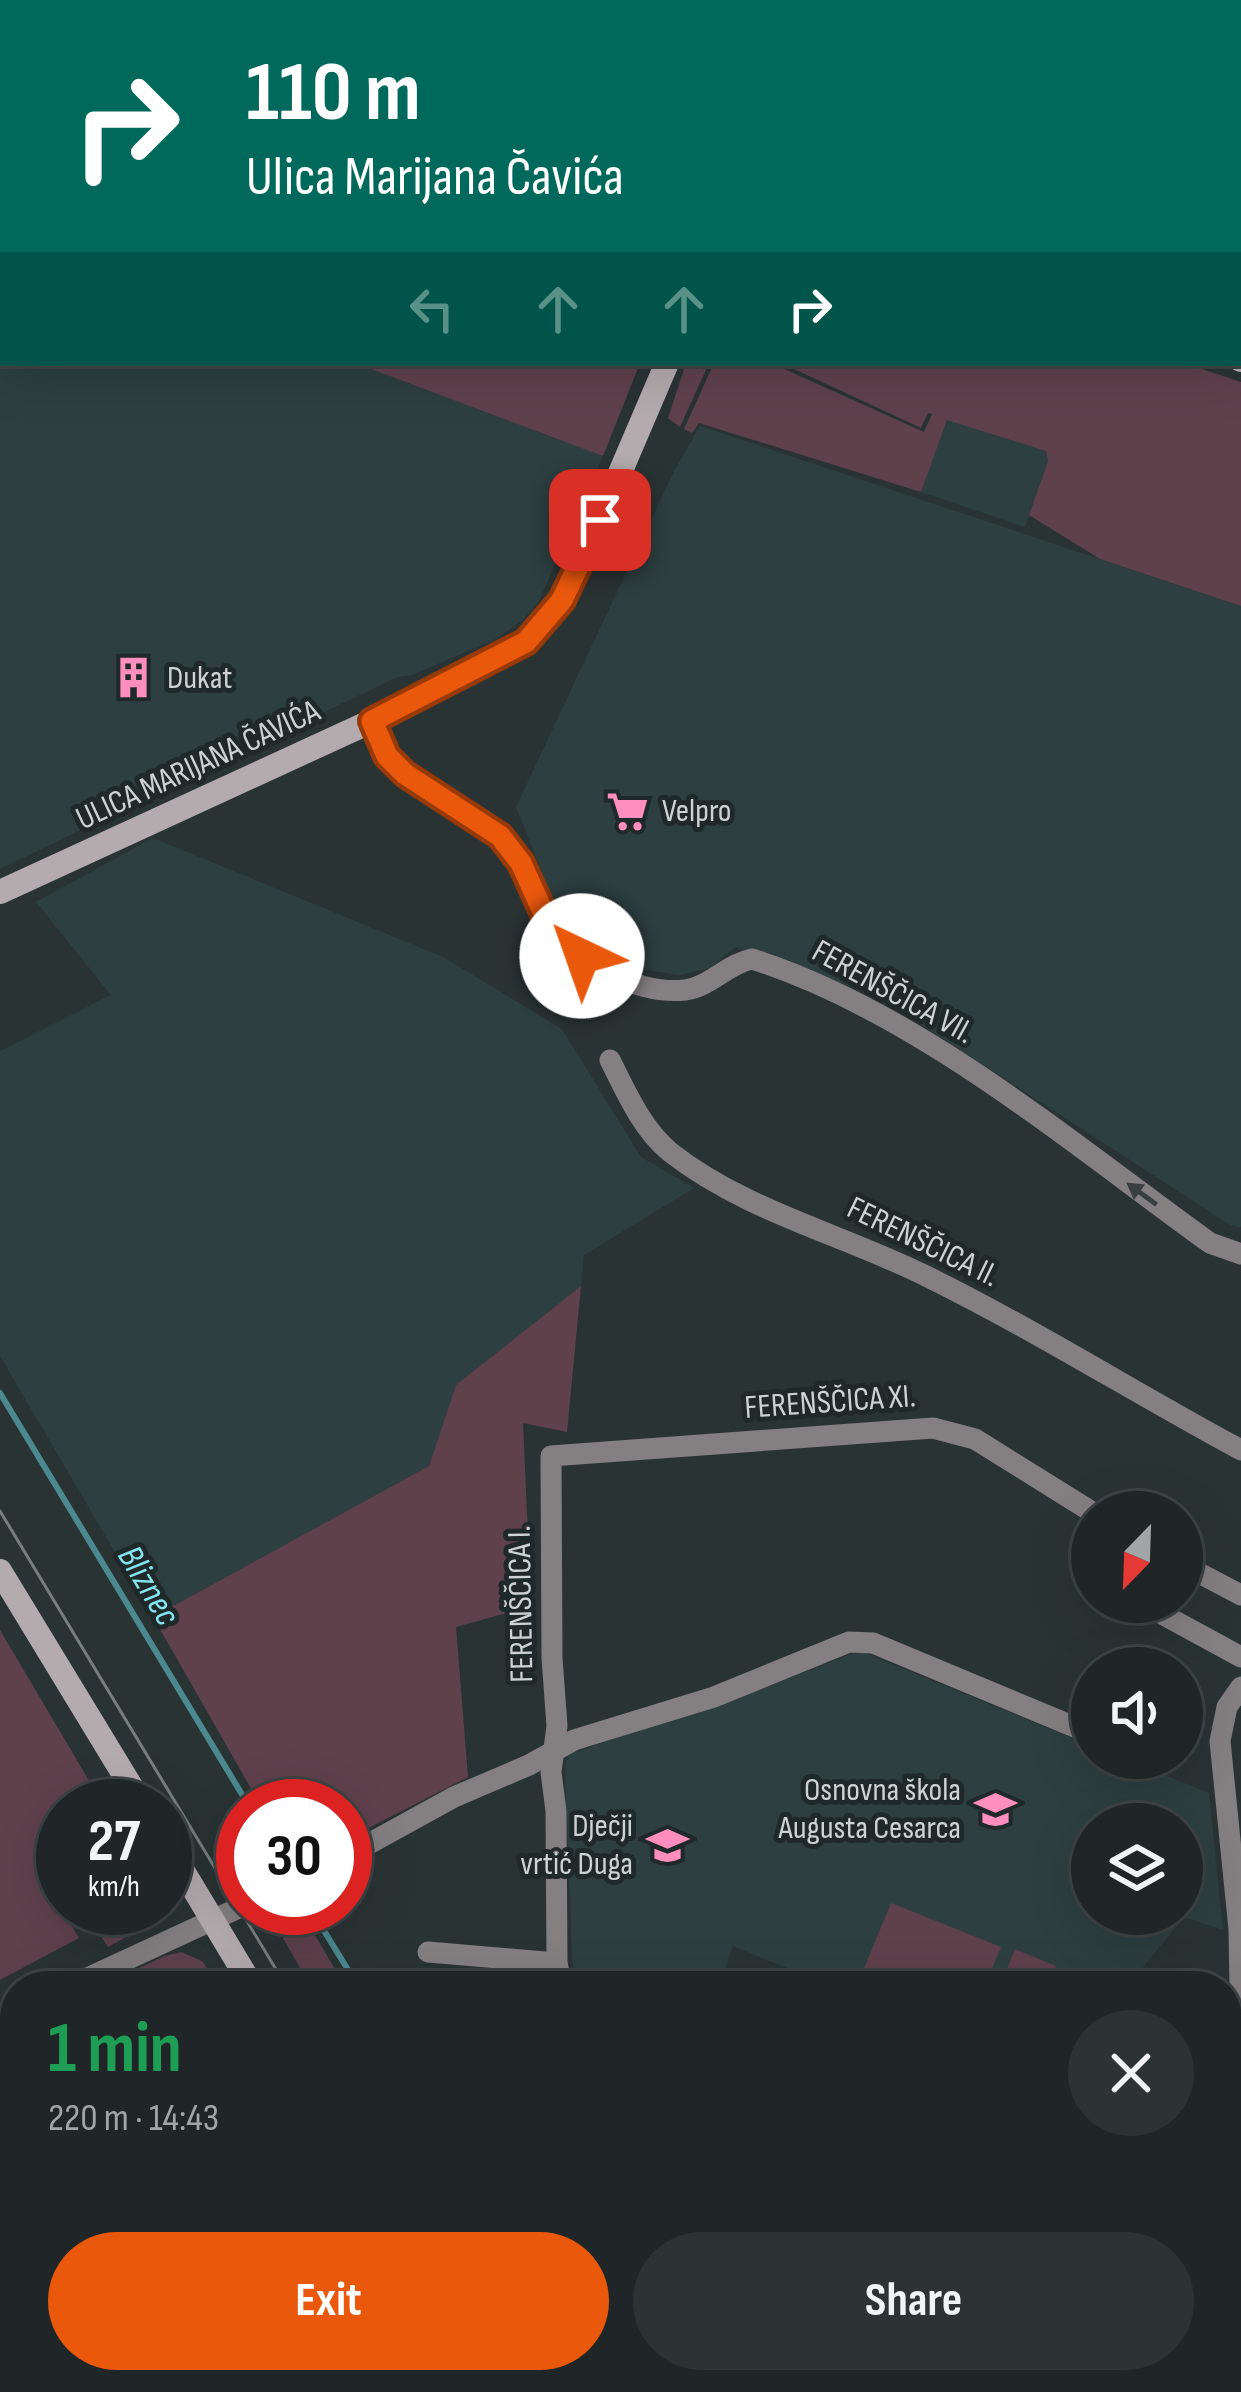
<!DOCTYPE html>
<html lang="en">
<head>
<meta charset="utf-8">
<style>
  body { margin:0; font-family:"Sofia Sans Condensed",sans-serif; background:#2d3233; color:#f1f3f6; height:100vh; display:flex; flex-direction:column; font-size:45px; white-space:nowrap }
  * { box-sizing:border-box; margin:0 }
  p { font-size:39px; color:#a2a5a7 }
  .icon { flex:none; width:66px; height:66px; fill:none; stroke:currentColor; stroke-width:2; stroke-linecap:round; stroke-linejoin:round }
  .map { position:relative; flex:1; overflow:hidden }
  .sheet { position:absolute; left:0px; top:1971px; width:1242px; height:423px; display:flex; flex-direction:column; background:#202627; border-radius:48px 48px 0 0; box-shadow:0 12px 48px #0002,0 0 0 3px #3d4344 }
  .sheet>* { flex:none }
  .guide { position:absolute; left:0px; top:0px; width:1242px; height:366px; box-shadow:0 12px 48px #0002,0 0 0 3px #3d4344; background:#00695c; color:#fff; overflow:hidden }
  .needle { width:78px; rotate:203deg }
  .tools { position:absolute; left:1071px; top:1491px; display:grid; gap:24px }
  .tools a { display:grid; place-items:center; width:132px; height:132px; border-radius:50%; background:#202627; box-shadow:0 12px 48px #0002,0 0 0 3px #3d4344; font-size:60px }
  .speed { position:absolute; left:36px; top:1779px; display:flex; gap:24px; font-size:60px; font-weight:700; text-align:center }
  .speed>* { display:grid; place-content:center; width:156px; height:156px; border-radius:50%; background:#202627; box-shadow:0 12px 48px #0002,0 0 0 3px #3d4344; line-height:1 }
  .speed small { font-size:30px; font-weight:400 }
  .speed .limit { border:18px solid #d22; background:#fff; color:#111 }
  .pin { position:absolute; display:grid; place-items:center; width:102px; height:102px; color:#fff; margin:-51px; border-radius:24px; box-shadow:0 6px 18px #0006 }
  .me { position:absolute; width:132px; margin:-66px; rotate:318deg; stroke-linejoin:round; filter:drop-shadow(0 0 9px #0008) }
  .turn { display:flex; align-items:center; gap:42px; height:252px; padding:0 48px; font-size:54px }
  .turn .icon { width:156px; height:156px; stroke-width:2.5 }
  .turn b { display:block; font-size:84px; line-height:102px }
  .lanes { display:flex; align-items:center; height:114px; padding:0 48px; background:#0003; justify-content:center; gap:60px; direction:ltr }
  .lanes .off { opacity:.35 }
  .round { display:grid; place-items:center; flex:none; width:126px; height:126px; border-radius:63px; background:#2d3233 }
  .summary { display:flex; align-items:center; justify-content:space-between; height:204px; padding:0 48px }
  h1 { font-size:72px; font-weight:700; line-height:90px; color:#1e9e55 }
  .primary-button { display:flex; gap:24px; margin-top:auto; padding:24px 48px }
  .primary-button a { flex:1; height:138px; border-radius:72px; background:#ea580c; color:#fff; font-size:48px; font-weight:700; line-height:138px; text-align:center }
  .primary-button a+a { background:#2d3233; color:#f1f3f6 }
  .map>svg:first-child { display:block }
</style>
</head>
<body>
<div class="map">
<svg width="1241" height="2392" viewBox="0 0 1241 2392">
  <rect width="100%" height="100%" fill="#2a3334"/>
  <!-- built -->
  <g fill="#2e3f41" fill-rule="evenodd">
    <path d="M0,38L3,363H355L603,456L539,601L523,620L496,639L412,675L397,677L0,869Z"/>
    <path d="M947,419L1047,451L1048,461L1025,527L921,492Z"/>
    <path d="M700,426L1241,606V1227L1230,1225L876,995L735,947L711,968L679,975L639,969L586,945L552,915L539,865L516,807L673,473Z"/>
    <path d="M153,838L443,957L562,1029L641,1157L694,1188L584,1255L581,1286L456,1385L429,1466L153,1617L0,1356V1051L111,995L36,902Z"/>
    <path d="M860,1651L1092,1746V1758H1122L1209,1793L1223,1930L1184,1917L1143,1967L1163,1986H831L733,1946L719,1986H584L573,1981L565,1767L569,1754L737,1698ZM1092,1824H1182V1914H1092Z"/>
    <path d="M15,2034V2379H383L366,2392H0V2041Z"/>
  </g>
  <!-- green -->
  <g fill="#5f414c">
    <path d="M329,0H730L338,3Z"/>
    <path d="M355,363H640L603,456Z"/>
    <path d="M686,363H709L680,427L668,418Z"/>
    <path d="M714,363H771L924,432L932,414L928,413L921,428L781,363H1184L1241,382V606L1100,559L1029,515L1048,461L1046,451L947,420L921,492L699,423L692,433L684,429Z"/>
    <path d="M581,1286L567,1432L523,1423L531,1606L456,1627L468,1777L345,1840V1806H261L153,1617L429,1466L456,1385Z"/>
    <path d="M0,1630L104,1806H63V1883L51,1892L79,1938L0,1980Z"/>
    <path d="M891,1903L1001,1947L985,1986H900L863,1971Z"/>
    <path d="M100,1908H157L146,1926L108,1947L87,1915Z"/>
    <path d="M278,1908H299L345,1986H310L273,1920Z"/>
    <path d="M1015,1949L1056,1966L1048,1986H1000Z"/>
    <path d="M181,1952L202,1961L219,1986H103L164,1956Z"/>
    <path d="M15,2030V2145L0,2137V2037Z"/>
    <path d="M134,2379H208L240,2391L246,2390L250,2379H384L385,2392H129Z"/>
    <path d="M427,2379H518L526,2392H428Z"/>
    <path d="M536,2379H645L657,2392H544Z"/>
  </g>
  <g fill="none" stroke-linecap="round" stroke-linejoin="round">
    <!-- stream -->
    <g stroke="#4b898f" stroke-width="6">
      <path d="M0,1393L249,1806"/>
      <path d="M310,1908L358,1986"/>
      <path d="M649,2379L662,2392"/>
    </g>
    <!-- street -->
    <g stroke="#847f81" stroke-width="21">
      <path d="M786,0L788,3"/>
      <path d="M1239,146H1241"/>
      <path d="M372,721C377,732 380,745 387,755C412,794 464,808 499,835C523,853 529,882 539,907C559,955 634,996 685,990C710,987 727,964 752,959C916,1011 1071,1143 1210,1243L1241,1254"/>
      <path d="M610,1060C626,1092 642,1129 670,1152C745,1211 842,1234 926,1276C1034,1329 1135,1393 1241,1450"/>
      <path d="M1182,1564L1241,1595"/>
      <path d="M1140,1602L1241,1657"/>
      <path d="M1241,1687L1227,1707L1220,1741L1239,1929L1241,2047"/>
      <path d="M345,1857L454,1797L529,1765L574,1740L714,1697L849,1642L873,1643L1082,1730"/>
      <path d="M428,1952L557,1963"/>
      <path d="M70,1986L243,1906"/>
      <path d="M562,1986L557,1963L556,1811L551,1772L557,1726L552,1658L551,1456L933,1428L975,1439L1092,1512"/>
      <path d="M0,2019L15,2012"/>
      <path d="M1227,2261L1241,2253"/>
      <path d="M748,2379L760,2392"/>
      <path d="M820,2379L836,2385L854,2379"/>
      <path d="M928,2379L1003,2389L1058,2386L1241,2392"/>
    </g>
    <!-- secondary -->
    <g stroke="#b3abae" stroke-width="24">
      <path d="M174,0L183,3"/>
      <path d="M290,0L299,3"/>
      <path d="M1239,320L1241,321"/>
      <path d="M1239,359L1241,360"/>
      <path d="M0,892L372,721L526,642L550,616L578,571L667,363"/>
      <path d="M0,1571L143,1806"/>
      <path d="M165,1841L252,1986"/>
      <path d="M412,2379L413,2392"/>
    </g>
    <!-- tram -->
    <g stroke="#767e7f" stroke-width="3">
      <path d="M0,1511L286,1986"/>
      <path d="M531,2379L539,2392"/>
    </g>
  </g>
  <!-- one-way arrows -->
  <defs><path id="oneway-solid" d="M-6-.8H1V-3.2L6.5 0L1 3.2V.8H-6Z" transform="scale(3)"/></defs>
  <use fill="#393e40" href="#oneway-solid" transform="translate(1142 1194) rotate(-144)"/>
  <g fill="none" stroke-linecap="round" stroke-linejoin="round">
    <defs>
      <path id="route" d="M582,956L549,925L521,863L500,836L405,774L387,756L372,721L526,642L562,600L600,520"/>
    </defs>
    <!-- route casing -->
    <use href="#route" stroke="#983908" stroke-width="30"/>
    <!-- route -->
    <use href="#route" stroke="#ea580c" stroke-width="21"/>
  </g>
  <!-- icons -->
  <defs>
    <symbol id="building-bare" viewBox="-9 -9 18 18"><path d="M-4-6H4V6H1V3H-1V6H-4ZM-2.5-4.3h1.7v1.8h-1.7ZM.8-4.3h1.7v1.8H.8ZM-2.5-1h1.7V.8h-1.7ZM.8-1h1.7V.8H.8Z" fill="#fe8ebd" stroke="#20292a" stroke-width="2.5" paint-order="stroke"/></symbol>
    <symbol id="supermarket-bare" viewBox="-9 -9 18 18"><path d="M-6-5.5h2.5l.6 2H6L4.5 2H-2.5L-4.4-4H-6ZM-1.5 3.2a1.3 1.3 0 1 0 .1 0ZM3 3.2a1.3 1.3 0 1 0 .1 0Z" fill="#fe8ebd" stroke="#20292a" stroke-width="2.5" paint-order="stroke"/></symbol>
    <symbol id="school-bare" viewBox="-9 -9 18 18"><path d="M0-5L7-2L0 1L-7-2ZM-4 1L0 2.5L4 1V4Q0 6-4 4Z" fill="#fe8ebd" stroke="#20292a" stroke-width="2.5" paint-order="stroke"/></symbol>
  </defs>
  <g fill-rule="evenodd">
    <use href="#building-bare" x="104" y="648" width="59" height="59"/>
    <use href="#supermarket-bare" x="598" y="782" width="59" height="59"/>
    <use href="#school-bare" x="966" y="1780" width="59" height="59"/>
    <use href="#school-bare" x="638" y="1816" width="59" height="59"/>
  </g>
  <g text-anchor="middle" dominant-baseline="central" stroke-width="10" stroke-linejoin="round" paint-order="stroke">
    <!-- poi labels -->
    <g font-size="33" fill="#cdd3d4" stroke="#20292a" text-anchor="start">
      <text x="167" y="678">Dukat</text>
      <text x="662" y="811">Velpro</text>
      <text x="961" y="1790" text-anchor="end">Osnovna škola<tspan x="961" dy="38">Augusta Cesarca</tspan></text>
      <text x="633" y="1826" text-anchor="end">Dječji<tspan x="633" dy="38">vrtić Duga</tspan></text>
    </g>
    <!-- street labels -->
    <g font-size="33" fill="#cdd3d4" stroke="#20292a">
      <text transform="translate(198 765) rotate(-25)">ULICA MARIJANA ČAVIĆA</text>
      <text transform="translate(893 992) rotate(29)">FERENŠČICA VII.</text>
      <text transform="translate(923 1242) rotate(26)">FERENŠČICA II.</text>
      <text transform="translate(830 1402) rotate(-4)">FERENŠČICA XI.</text>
      <text transform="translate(521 1604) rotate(-91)">FERENŠČICA I.</text>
    </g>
    <!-- water labels -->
    <g font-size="36" font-style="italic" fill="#83e6f0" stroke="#20292a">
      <text transform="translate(148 1586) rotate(59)">Bliznec</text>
    </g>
  </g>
</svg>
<div class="tools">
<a><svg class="needle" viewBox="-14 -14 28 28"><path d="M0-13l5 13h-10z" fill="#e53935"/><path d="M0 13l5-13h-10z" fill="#a2a5a7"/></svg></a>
<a><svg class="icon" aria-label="sound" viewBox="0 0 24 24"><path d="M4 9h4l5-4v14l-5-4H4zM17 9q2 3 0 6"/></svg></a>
<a><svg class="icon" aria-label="layers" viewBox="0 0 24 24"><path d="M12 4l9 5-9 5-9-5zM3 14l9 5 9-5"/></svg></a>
</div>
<div class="speed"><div>27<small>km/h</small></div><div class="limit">30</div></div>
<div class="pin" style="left:600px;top:520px;background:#d93025"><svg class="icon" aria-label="arrive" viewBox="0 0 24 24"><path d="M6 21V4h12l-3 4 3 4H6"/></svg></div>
<svg class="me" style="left:582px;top:956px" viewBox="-20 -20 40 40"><circle r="19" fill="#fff"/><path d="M0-13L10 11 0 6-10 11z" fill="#ea580c"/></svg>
<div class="guide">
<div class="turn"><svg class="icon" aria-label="right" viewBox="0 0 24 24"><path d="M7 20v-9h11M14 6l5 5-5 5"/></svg><div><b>110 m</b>Ulica Marijana Čavića</div></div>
<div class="lanes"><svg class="icon off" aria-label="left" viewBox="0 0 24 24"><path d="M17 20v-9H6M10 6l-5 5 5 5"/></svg><svg class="icon off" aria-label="ahead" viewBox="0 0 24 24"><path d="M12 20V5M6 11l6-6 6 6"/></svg><svg class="icon off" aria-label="ahead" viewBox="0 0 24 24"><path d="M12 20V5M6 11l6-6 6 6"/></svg><svg class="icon" aria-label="right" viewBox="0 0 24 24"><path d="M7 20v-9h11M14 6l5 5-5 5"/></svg></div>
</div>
<section class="sheet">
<div class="summary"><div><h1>1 min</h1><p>220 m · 14:43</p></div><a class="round"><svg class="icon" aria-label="close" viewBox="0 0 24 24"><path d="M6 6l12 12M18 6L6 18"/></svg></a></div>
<div class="primary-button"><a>Exit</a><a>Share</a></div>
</section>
</div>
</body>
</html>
